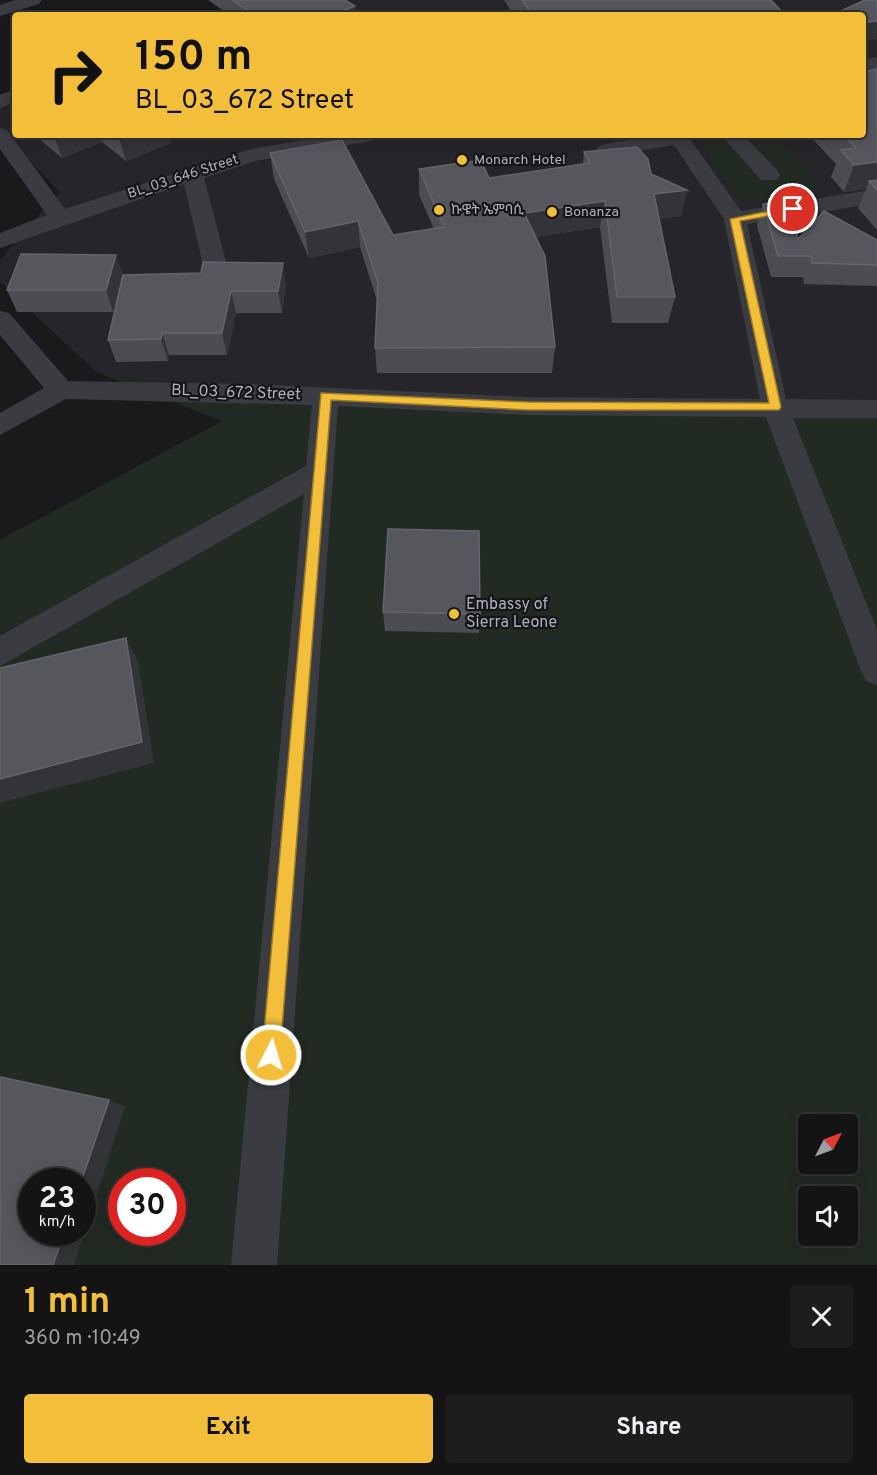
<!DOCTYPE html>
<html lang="en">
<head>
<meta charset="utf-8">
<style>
  body { margin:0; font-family:Overpass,"Noto Sans Ethiopic",sans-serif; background:#1d1d1e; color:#f1f3f6; height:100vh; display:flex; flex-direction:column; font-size:22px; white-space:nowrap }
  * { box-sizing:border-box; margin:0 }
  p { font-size:20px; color:#9d9ea0 }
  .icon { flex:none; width:33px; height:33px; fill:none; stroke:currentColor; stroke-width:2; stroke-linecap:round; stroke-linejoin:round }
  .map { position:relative; height:1265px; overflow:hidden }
  .side { display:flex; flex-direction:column; background:#141415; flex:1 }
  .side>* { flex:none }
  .hud { position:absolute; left:12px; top:12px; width:854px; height:126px; border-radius:6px; box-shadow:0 3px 15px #0003,0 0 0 2px #333334; background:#f3bf3b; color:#111; overflow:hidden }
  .needle { width:39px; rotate:49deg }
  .fabs { position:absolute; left:798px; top:1114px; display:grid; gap:12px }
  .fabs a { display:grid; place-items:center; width:60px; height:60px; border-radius:6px; background:#141415; box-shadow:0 3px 15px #0003,0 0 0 2px #333334; font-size:30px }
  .speed { position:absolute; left:18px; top:1168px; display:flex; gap:12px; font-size:30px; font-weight:700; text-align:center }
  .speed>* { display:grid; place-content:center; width:78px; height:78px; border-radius:50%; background:#141415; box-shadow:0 3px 15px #0003,0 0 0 2px #333334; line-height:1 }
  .speed small { font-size:15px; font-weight:400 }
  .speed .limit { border:9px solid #d22; background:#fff; color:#111 }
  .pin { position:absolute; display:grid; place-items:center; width:51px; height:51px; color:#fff; margin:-26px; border:3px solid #fff; border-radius:50%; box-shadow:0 2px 6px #0007 }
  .me { position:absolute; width:66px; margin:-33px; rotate:5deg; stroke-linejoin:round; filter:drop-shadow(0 0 4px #0008) }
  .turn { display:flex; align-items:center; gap:21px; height:126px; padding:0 24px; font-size:27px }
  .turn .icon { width:78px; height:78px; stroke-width:2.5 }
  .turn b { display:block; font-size:42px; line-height:51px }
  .round { display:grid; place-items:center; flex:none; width:63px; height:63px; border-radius:6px; background:#1d1d1e }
  .headline { display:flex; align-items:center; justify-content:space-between; height:102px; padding:0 24px }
  h1 { font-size:36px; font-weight:700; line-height:45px; color:#f3bf3b }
  .primary-button { display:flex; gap:12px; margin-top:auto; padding:12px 24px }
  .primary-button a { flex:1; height:69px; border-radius:6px; background:#f3bf3b; color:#111; font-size:24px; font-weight:700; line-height:69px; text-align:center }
  .primary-button a+a { background:#1d1d1e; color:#f1f3f6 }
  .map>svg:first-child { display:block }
</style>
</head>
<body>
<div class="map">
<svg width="877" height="1265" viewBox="0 0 877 1265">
  <rect width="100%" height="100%" fill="#1a1a1c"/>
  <!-- built -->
  <path fill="#26262a" d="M265,0H877V418L266,405L96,372L0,282V260L59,192L0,128V98L15,92V135H862V15H223Z"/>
  <!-- green -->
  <g fill="#222b23" fill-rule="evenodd">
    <path d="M694,135H776L820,189L740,201Z"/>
    <path d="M96,372L266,405L877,418V1265H0V540L222,421ZM808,1125H848V1164H808ZM32,1182H82V1233H32ZM122,1182H172V1233H122ZM808,1197H848V1236H808Z"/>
  </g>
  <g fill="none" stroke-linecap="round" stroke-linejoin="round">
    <!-- minor -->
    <g fill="#3b3c42" fill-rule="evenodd">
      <path d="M15,0H42L39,4L0,16V5Z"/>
      <path d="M877,57V69L862,71V59Z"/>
      <path d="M15,89V102L0,108V95Z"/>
      <path d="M0,128L7,130L65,209L251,149L334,135H382L379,139L372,141L255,161L204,178L228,269L224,274L216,276L208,274L204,269L184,184L0,248V233L47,215L0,149Z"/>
      <path d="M659,135H687L741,211L877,189V203L747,224L786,399L877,400V418H793L877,630V685L866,681L861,671L766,417L528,415L338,406L277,1265H231L304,494L0,666V636L306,466L312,405L66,399L0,435V413L44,388L0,335V311L9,313L68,381L249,384L528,397L760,399L724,219L674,145L606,156L599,154L596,150L599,146L606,144Z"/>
      <path d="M721,135H743L777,170L780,175L777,180H761Z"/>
    </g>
  </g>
  <!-- wall -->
  <g fill="#4b4d51">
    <path d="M208,0H345L355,6V15H229Z"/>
    <path d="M504,0H771L785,15H514Z"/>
    <path d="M877,69V230L858,208L866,189L844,192L831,177L836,164L809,135H862Z"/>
    <path d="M37,135H169L171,143L126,161L102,142L62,158L37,137Z"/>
    <path d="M584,152L651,174L687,190L681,216L659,219L675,297L668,323H612L600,227L535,237L555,347L552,373H377L375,348L377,301L360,247L309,258L274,179L270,153L393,235L434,229L419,195V169L489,178L583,164Z"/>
    <path d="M763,204L798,239L877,240V286L804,284L803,277H771L757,225Z"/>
    <path d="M123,275L286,285L282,313H236L227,355H169L168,361L116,362L108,340L118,296L113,312H17L7,290Z"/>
    <path d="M383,612L480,614L479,633L385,631Z"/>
  </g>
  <!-- shaded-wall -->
  <g fill="#333437">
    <path d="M355,6V15H332Z"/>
    <path d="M877,21V39L862,41V23Z"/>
    <path d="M57,135H100L102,142L62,158L54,136Z"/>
    <path d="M128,135H169L171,143L126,161L119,138Z"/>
    <path d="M877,162V188L869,181L866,189L844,192L854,165Z"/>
    <path d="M687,190L681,216L649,220L654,194Z"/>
    <path d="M605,201L600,227L522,239L524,213Z"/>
    <path d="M358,221L360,247L309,258L305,232Z"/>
    <path d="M116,255L124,277L113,312L106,290Z"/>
    <path d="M283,263L286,285L282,313L278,291Z"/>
    <path d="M231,291L236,313L227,355L222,333Z"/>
    <path d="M162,333L169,355L168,361L161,339Z"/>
    <path d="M126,638L138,661L154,763L0,803V779Z"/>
    <path d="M109,1100L125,1107L74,1265H53L64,1233H82V1182H81Z"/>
  </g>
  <!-- building -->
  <g fill="#56575d" stroke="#64656c" stroke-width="1.5">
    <path d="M232,0H345L355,6L332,15H238L237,14L247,10Z"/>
    <path d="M522,0H771L785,15H532Z"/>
    <path d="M865,0H877V21L862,23V15H832Z"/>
    <path d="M877,69V162L854,165L841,150L856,148L844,135H862V79L868,71Z"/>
    <path d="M115,135H128L119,138Z"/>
    <path d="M342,140L393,235L444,227L419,169L481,160L489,178L590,163L584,152L637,147L648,159L651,174L687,190L654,194L675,297H617L605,201L524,213L545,256L555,347L375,348L378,283L358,221L305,232L270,153Z"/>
    <path d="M877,180V190L869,181Z"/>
    <path d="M787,200L798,239L824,211L877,240V265L812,263L811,256H778L763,204Z"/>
    <path d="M21,254L116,255L106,290H7Z"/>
    <path d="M203,262L283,263L278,291H231L222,333H162L161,339L108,340L123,275L201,273Z"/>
    <path d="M388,529L479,531L480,614L383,612Z"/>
    <path d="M126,638L142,742L0,779V668Z"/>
    <path d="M0,1077L109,1100L81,1182H32V1233H64L53,1265H0Z"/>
  </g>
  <!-- route -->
  <path fill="#f3bf3b" stroke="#9e7c26" stroke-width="1.5" d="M793,206L797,207V211L740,221L781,407L779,410H528L331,400L280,1055L277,1061L271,1064L265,1061L262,1055L321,393L528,402L769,403L730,219Z"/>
  <!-- markers -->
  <g fill="#f3bf3b" stroke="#151518" stroke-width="2">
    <circle cx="462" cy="160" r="6"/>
    <circle cx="439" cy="210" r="6"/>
    <circle cx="552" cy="212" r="6"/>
    <circle cx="454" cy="614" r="6"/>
  </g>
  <g text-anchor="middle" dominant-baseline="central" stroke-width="4.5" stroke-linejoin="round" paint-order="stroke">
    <!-- far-poi labels -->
    <g font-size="14" fill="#adb1bc" stroke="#151518" text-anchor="start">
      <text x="474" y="160">Monarch Hotel</text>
      <text x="451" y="210">ኩዌት ኤምባሲ</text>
      <text x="564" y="212">Bonanza</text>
    </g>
    <!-- far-street labels -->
    <g font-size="14" fill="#adb1bc" stroke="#151518">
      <text transform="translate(183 177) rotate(-18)">BL_03_646 Street</text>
    </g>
    <!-- street labels -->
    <g font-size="16" fill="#adb1bc" stroke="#151518">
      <text transform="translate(236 393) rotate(2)">BL_03_672 Street</text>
    </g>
    <!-- poi labels -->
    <g font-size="16" fill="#adb1bc" stroke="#151518" text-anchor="start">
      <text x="466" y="605">Embassy of<tspan x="466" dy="18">Sierra Leone</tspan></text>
    </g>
  </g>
</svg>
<div class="fabs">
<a><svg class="needle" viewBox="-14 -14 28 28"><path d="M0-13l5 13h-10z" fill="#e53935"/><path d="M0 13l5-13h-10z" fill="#9d9ea0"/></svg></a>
<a><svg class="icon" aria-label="sound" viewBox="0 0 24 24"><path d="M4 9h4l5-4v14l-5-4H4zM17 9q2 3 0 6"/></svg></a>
</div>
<div class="speed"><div>23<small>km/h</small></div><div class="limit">30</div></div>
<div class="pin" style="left:793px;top:209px;background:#d93025"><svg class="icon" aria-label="arrive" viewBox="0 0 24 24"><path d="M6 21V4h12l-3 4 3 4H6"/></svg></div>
<svg class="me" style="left:271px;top:1055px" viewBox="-20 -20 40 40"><circle r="17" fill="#f3bf3b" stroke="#fff" stroke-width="3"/><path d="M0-11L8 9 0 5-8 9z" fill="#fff"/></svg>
<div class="hud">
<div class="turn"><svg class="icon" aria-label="right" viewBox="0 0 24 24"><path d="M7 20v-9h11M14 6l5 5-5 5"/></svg><div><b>150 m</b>BL_03_672 Street</div></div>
</div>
</div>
<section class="side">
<div class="headline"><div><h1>1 min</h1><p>360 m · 10:49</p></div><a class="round"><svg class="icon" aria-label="close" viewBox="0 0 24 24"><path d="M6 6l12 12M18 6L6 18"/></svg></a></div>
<div class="primary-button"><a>Exit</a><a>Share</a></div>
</section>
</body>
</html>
